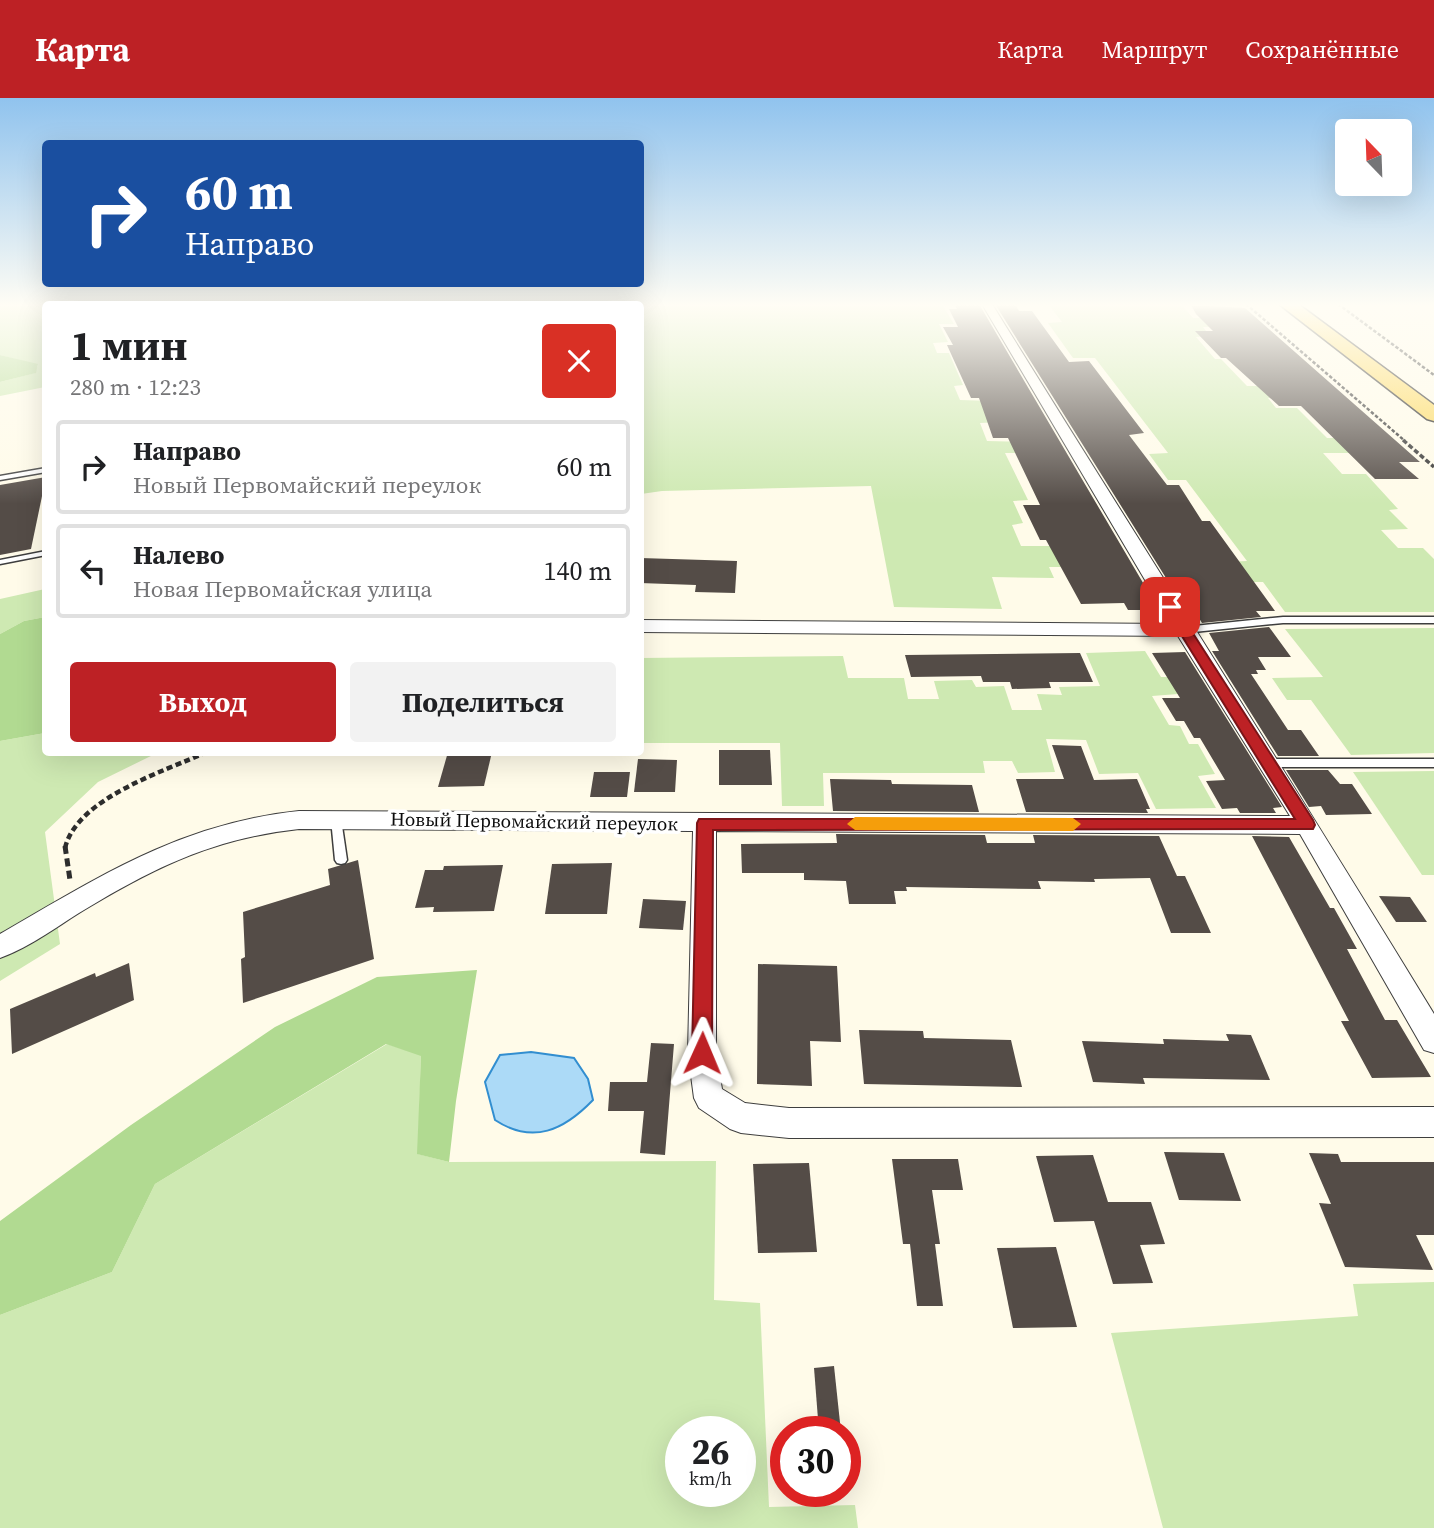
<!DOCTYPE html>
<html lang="ru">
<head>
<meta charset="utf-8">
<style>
  body { margin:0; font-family:"Source Serif 4",serif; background:#f2f2f2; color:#202124; height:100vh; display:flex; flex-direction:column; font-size:26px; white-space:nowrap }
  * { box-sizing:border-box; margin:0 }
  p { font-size:23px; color:#757577 }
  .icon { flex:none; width:38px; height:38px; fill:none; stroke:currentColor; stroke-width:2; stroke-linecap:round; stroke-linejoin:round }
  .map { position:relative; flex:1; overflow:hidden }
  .panel { position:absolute; left:42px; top:203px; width:602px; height:455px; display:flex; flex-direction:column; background:#fff; border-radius:7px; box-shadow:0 7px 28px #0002 }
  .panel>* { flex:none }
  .guide { position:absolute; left:42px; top:42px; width:602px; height:147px; border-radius:7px; box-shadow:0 7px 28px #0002; background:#1a4fa0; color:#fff; overflow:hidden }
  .needle { width:46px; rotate:337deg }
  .buttons { position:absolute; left:1335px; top:21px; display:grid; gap:14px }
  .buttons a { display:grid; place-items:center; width:77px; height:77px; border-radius:7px; background:#fff; box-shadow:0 7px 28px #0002; font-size:35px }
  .speed { position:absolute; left:665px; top:1318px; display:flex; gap:14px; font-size:35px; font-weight:700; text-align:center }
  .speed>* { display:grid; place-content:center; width:91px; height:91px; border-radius:50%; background:#fff; box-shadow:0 7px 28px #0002; line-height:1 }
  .speed small { font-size:18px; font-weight:400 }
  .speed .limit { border:10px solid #d22; background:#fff; color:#111 }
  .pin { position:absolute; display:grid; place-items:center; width:60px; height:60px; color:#fff; margin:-30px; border-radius:14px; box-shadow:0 4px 10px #0006 }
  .me { position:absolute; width:77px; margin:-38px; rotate:1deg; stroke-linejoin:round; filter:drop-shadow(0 0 5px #0008) }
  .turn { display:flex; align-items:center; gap:24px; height:147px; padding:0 28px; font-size:32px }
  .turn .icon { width:91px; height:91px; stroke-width:2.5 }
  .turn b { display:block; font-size:49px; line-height:60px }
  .round { display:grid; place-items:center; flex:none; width:74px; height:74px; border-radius:7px; background:#f2f2f2 }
  .headline { display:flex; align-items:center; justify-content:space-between; height:119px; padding:0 28px }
  h1 { font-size:42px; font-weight:700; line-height:52px }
  .button { display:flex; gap:14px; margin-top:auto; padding:14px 28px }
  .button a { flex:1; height:80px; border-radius:7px; background:#bd2125; color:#fff; font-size:28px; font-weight:700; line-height:80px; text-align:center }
  .button a+a { background:#f2f2f2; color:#202124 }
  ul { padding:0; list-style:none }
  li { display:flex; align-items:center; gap:21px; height:94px; margin:0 14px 10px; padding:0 14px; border:4px solid #e0e0e0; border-radius:7px }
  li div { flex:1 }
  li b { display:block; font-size:26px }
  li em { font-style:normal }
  header { display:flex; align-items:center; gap:42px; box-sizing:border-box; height:98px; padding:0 35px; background:#bd2125; color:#fff }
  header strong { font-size:33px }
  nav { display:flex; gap:38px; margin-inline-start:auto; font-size:24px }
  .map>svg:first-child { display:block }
</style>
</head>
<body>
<header>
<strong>Карта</strong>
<nav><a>Карта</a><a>Маршрут</a><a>Сохранённые</a></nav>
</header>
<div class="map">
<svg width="1434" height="1430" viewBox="0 0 1434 1430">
  <rect width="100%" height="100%" fill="#fffbe9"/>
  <!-- green -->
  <g fill="#cee9b2" fill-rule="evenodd">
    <path d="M0,206H376H46L45,289L0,298V284L35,275L38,267L0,257Z"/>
    <path d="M635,206H942L954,226H939L948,244L933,245L937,255H949L963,287L954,288L960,302L991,303L1002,324L980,325L987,343L1027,344L1032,355H1005L1028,402L1013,403L1023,425L1012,427L1021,448H1074L1086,469H1049L1054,480L992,479L1002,511L894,509L871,388L662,393L641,396V212L655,208Z"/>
    <path d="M1048,206H1181L1193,220H1256L1265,229H1203L1210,238L1196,239L1215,261H1221L1247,288H1284L1297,300H1268L1276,310H1297L1327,340H1341L1356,355H1323L1342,376H1366L1398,411L1389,412L1408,431L1381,432L1398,450H1423L1434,461V514H1285L1263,484H1220L1206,465L1247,463L1186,382H1168L1149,356L1168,355L1095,260H1073L1048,225L1062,224Z"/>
    <path d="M45,491V519L24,523L0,536V501Z"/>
    <path d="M1434,530V655L1351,657L1311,602H1287L1272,580L1323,579L1285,531Z"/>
    <path d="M1145,553L1161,579H1170L1178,596L1152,598L1169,627L1180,628L1189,646H1198L1215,676L1198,678L1216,710L1156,711L1138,675L1099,676L1086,642L1046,641L1055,674L1018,675L1012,663H983L985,675H823L824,708H782L780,645H641L640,560L843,558L848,580H904L908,601H939L934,583L972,582L976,589L1004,588L1012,612H1042L1037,596L1062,597L1059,589L1100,588L1086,555Z"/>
    <path d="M45,635L46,654L157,655L98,684L45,734L60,846L0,883V643Z"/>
    <path d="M1434,673V777H1422L1353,674Z"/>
    <path d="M387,946L421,957L418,1056L449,1064L716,1063L714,1202L760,1205L769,1409L855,1407L858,1430H0V1217L112,1174L155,1086ZM681,1334H740V1393H681Z"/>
    <path d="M1434,1184V1430H1163L1111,1235L1358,1218L1353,1186Z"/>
  </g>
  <!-- forest -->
  <g fill="#b1da91">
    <path d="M0,257L38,266L36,275L0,284Z"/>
    <path d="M45,519V635L0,643V536L24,523Z"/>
    <path d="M477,872L456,1003L449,1064L417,1056L421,958L386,946L155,1086L112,1174L0,1217V1123L131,1027L275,929L377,879Z"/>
  </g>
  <!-- water -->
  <path fill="#acdaf7" stroke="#328ed0" stroke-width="2" d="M531,954L574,960L588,981L593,1002C564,1032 533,1047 495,1022L485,984L500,957Z"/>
  <!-- building -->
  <g fill="#544c47">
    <path d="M954,206H979L1159,512H1128L1124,505L1081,506L1046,442H1040L1023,407H1040L1008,340H993L979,300H971L947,247H953L943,229H958L949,211H957Z"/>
    <path d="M995,206H1015L1019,213H1032L1069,264L1089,263L1144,335L1129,337L1167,387H1179L1202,423H1210L1275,513H1256L1261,519L1202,525L1194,512H1186Z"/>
    <path d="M1191,207L1245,210L1420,364H1399L1419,381H1375L1301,308H1279L1226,260H1221L1195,233H1213L1196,216Z"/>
    <path d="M46,379L31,451L0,457V387Z"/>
    <path d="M640,460L737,463L735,495L695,494L696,487L640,485Z"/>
    <path d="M1269,529L1291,559H1258L1266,572H1256L1258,576H1251L1288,632H1301L1319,658H1278L1212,553H1219L1209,535Z"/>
    <path d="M1185,554L1282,709L1273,710L1276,715H1240L1237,710L1222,711L1206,683L1225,682L1200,640H1194L1184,623H1176L1162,600H1180L1152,555Z"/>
    <path d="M1080,555L1093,584H1049L1051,590L1012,591L1010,584H983L981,578L911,579L905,557Z"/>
    <path d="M1052,647L1081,648L1094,682L1137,681L1150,711H1146L1148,715L1026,714L1016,681H1064Z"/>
    <path d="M719,652H770L772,687H719Z"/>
    <path d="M448,654H492L484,688L438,689Z"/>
    <path d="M638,661L677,662L675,694H634Z"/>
    <path d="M1286,672H1328L1340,686H1352L1372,716L1326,717L1321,708L1309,709Z"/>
    <path d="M594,674H630L627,699H590Z"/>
    <path d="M830,681L891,682L892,686L972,687L979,714L833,713Z"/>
    <path d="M836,736L985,737L987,745H1035L1033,737L1159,738L1177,778H1185L1211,835H1171L1150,780L1094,781L1095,784L1038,783L1041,791L906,789L907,793H894L896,806H849L846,783L804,782V775H742L741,746L837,745Z"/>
    <path d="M1252,738L1289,739L1330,810H1334L1357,851H1347L1385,922H1397L1431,979L1372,980L1341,923H1349Z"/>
    <path d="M358,762L374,861L243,905L241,861L245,859L243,814L330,787L328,771Z"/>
    <path d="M612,765L607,816H545L552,766Z"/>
    <path d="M503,767L494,813L433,814L434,809L415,810L425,772H443L444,768Z"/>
    <path d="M1379,798L1410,799L1427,824H1396Z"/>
    <path d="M643,801L686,803L683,832L639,830Z"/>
    <path d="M129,865L134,902L12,956L10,911L95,875L96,879Z"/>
    <path d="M758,866L837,868L841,944L810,943L812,988L757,986Z"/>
    <path d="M859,932L923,933L924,940L1011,942L1022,989L864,986Z"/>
    <path d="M1226,936L1251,937L1270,982L1143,980L1145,986L1093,984L1082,943L1164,946L1163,941L1229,943Z"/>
    <path d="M651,945L674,946L665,1057L640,1055L644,1013H608L610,984H647Z"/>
    <path d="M1164,1054L1224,1055L1241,1103L1179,1102Z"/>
    <path d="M1309,1055L1338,1056L1341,1064H1434V1137H1416L1433,1172L1345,1169L1319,1105L1331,1106Z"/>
    <path d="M1093,1057L1108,1104H1151L1165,1146L1140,1147L1153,1185L1113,1186L1094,1123L1054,1124L1036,1058Z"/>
    <path d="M892,1061H958L963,1092H932L940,1146H935L943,1208H917L910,1146H903Z"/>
    <path d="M809,1065L817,1154L758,1155L753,1066Z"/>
    <path d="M1056,1149L1077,1229L1013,1230L997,1150Z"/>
    <path d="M834,1268L841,1334H819L814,1270Z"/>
  </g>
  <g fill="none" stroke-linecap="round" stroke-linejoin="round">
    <defs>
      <g id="lane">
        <path d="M46,370V374L0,382V378Z"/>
        <path d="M46,453V457L0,466V462Z"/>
        <path d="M1283,519H1434V525H1283L1184,535L1180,532L1184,529Z"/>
        <path d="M1270,661H1434V669H1270L1265,665Z"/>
        <path d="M336,717L340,718L341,721L347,762L345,765L341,766L337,765L335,762L331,721L332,718Z"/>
      </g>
      <path id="street" d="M982,206H992C1139,443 1289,678 1434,916V955L1424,952L1300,736L716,733V955L722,991L745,1005L789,1010L1434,1009V1039L789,1040L741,1035L730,1031L699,1010L694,1000L688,955L693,733L299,731C217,740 159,767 89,809C60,826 31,849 0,860V836C100,778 182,725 299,713L1290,718L1178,538L640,534V522L1171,526Z"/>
      <path id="primary" d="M1279,206H1298L1434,307V323L1427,321Z"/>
    </defs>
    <!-- lane casing -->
    <use href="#lane" stroke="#3e3e3e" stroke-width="3"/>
    <!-- street casing -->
    <use href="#street" stroke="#3e3e3e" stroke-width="2"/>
    <!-- primary casing -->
    <use href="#primary" stroke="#1c1c1c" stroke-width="3"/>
    <!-- path-far3 -->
    <g stroke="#2d2d2d" stroke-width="2.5" stroke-dasharray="3.5 2" stroke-linecap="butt">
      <path d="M1246,206L1405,343"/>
      <path d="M1338,206L1434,277"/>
    </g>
    <!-- path-far2 -->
    <path stroke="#2d2d2d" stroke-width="3.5" stroke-dasharray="5 2.5" stroke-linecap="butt" d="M1403,342L1434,369"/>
    <!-- path-far1 -->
    <path stroke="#2d2d2d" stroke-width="4.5" stroke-dasharray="6 3.5" stroke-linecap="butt" d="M65,750C77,700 165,673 207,654"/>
    <!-- path -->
    <path stroke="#2d2d2d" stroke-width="5" stroke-dasharray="8 4.5" stroke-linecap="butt" d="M65,748L70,782"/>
    <!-- lane -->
    <use href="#lane" fill="#fff" fill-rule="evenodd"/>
    <!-- street -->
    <use href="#street" fill="#fff" fill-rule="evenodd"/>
    <!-- primary -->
    <use href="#primary" fill="#fcd85c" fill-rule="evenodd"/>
  </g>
  <!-- sky -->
  <linearGradient id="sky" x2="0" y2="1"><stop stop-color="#90c3ee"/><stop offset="0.51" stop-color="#fffdf5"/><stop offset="1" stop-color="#fffdf5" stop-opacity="0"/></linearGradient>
  <rect width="1434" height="406" fill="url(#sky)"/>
  <!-- route -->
  <path fill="#bd2125" stroke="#7b1518" stroke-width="2" d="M1170,505L1176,509L1313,722L1315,727L1313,731L713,732L712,955L709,961L702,964L695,961L692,955L697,725L699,721H1295L1164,509Z"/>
  <!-- slow -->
  <path fill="#f59e0b" d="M855,719L1073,720L1081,726L1073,733L855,732L847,726Z"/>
  <g text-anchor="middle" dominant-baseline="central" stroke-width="7" stroke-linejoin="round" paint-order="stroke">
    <!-- street labels -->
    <g font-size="19" fill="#0b0b0b" stroke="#fff">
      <text transform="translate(534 723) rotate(1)">Новый Первомайский переулок</text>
    </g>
  </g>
</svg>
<div class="buttons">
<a><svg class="needle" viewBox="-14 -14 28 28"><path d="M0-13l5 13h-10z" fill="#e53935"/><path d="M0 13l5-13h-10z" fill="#757577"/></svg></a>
</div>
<div class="speed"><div>26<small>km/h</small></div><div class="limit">30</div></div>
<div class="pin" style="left:1170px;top:509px;background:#d93025"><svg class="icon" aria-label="arrive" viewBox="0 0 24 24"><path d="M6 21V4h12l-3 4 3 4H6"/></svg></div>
<svg class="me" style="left:702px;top:955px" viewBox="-20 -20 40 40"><path d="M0-17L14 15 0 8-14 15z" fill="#bd2125" stroke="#fff" stroke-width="4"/></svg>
<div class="guide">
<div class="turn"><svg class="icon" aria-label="right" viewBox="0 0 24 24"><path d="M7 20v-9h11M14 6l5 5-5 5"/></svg><div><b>60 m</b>Направо</div></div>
</div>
<section class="panel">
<div class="headline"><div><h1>1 мин</h1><p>280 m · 12:23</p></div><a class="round" style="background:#d93025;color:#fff"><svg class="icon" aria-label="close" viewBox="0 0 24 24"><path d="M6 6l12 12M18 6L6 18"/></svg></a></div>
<ul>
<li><svg class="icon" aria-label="right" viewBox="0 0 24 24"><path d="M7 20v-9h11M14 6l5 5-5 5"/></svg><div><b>Направо</b><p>Новый Первомайский переулок</p></div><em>60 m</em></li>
<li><svg class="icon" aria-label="left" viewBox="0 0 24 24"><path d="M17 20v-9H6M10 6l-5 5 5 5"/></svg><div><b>Налево</b><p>Новая Первомайская улица</p></div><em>140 m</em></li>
</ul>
<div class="button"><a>Выход</a><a>Поделиться</a></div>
</section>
</div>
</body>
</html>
